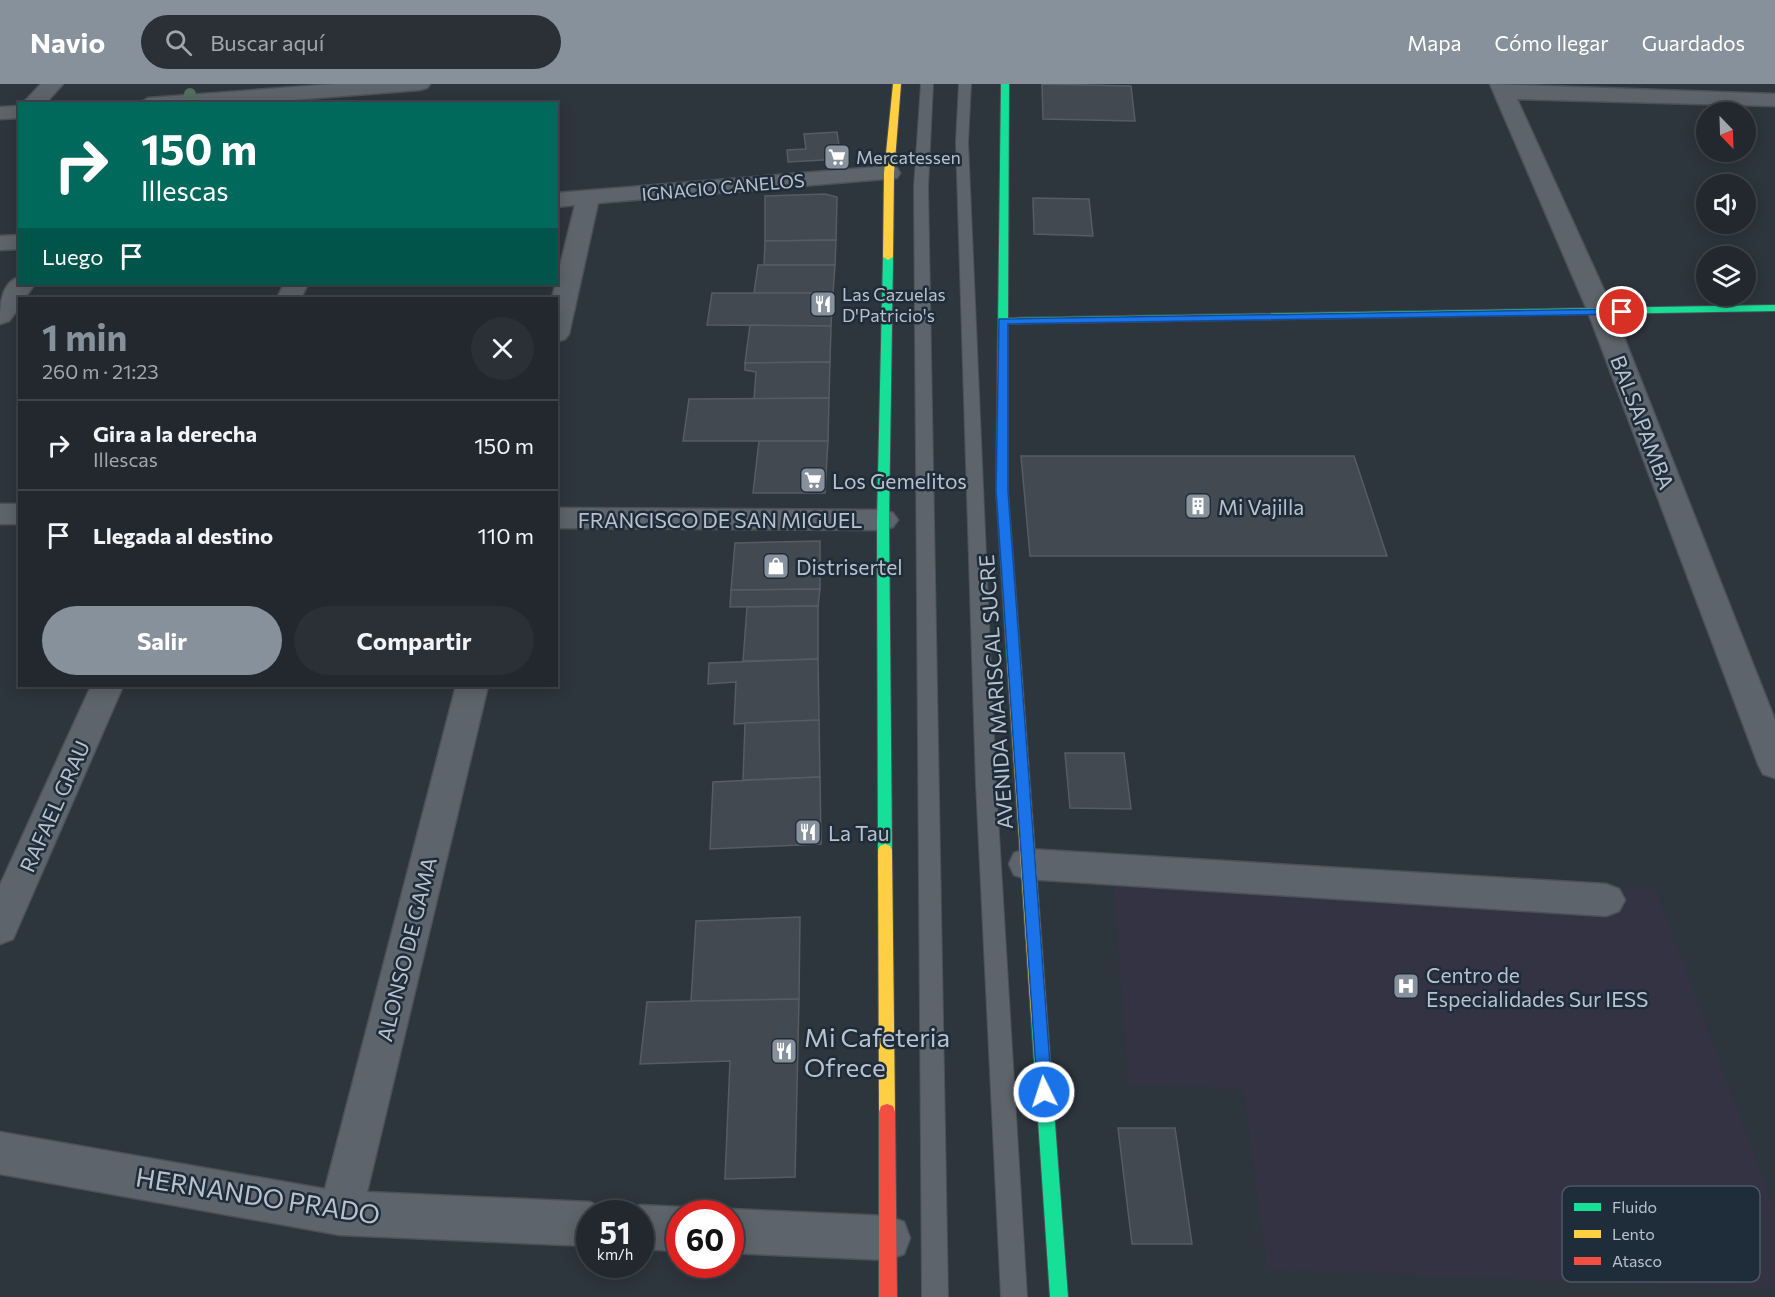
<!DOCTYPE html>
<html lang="es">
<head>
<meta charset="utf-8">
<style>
  body { margin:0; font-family:Commissioner,sans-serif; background:#2a3036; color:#f1f3f6; height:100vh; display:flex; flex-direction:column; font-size:22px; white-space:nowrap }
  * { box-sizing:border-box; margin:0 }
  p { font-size:20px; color:#a2a6aa }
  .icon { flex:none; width:33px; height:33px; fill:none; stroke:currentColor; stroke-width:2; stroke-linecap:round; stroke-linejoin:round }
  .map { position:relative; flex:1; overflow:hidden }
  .details { position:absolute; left:18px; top:213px; width:540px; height:390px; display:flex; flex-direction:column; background:#22282e; border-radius:0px; box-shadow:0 3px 15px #0003,0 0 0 2px #3f444a }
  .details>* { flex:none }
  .top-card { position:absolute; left:18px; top:18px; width:540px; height:183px; border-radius:0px; box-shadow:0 3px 15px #0003,0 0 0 2px #3f444a; background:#00695c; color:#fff; overflow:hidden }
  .needle { width:39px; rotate:157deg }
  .controls { position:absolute; left:1696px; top:18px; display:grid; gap:12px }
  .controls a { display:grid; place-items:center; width:60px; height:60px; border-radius:50%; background:#22282e; box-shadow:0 3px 15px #0003,0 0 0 2px #3f444a; font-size:30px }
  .speed { position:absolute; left:576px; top:1116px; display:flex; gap:12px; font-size:30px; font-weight:700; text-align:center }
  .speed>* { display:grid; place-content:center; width:78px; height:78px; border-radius:50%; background:#22282e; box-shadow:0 3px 15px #0003,0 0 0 2px #3f444a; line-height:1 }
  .speed small { font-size:15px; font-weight:400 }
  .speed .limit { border:9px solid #d22; background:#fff; color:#111 }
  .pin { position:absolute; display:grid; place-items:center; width:51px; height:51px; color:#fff; margin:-26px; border:3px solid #fff; border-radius:50%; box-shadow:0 2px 6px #0007 }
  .me { position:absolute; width:66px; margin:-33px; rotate:356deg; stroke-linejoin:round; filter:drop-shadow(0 0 4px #0008) }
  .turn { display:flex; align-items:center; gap:21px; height:126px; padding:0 24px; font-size:27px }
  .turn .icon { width:78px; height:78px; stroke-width:2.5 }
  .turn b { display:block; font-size:42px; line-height:51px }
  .then { display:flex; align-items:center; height:57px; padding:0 24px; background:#0003; gap:12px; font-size:22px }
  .round { display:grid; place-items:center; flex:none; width:63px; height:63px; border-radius:32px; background:#2a3036 }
  .summary { display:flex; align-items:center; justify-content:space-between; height:102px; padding:0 24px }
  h1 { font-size:36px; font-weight:700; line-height:45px; color:#87919b }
  .action { display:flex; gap:12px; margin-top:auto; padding:12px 24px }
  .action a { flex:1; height:69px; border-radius:36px; background:#87919b; color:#fff; font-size:24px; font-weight:700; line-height:69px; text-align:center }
  .action a+a { background:#2a3036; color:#f1f3f6 }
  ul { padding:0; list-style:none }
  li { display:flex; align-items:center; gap:18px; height:90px; padding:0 24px; border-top:2px solid #3f444a }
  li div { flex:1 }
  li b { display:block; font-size:22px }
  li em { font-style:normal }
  header { display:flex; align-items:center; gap:36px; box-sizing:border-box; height:84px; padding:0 30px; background:#87919b; color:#fff }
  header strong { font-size:28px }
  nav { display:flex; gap:33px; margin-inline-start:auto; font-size:21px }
  .search { width:420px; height:54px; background:#2a3036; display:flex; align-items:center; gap:15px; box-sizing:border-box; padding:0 21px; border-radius:33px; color:#a2a6aa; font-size:22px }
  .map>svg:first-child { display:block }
</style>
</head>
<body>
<header>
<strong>Navio</strong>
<div class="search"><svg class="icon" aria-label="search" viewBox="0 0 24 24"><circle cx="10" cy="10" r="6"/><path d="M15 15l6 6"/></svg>Buscar aquí</div>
<nav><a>Mapa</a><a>Cómo llegar</a><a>Guardados</a></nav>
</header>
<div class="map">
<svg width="1775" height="1213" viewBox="0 0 1775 1213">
  <rect width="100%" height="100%" fill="#2d353d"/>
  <!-- medical -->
  <path fill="#333343" d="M1112,787L1655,803L1775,1126V1205L1267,1186L1243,1005L1128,1000Z"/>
  <!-- building -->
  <g fill="#434950" stroke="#555c65" stroke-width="1.5">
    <path d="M1042,0L1131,2L1135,37L1043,35Z"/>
    <path d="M837,48L841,75L788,78L787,66L806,65L804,50Z"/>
    <path d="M825,110L837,113L836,156L765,157V112Z"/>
    <path d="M1033,114L1089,115L1093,152L1034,150Z"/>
    <path d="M836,156L835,181H764L765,157Z"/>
    <path d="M758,181H835L833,209H754Z"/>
    <path d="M712,209H833L831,242L707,241Z"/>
    <path d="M750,241L831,242L830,278L745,279Z"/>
    <path d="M830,278L829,314L754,315L756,288L745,286V279Z"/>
    <path d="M829,314L828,357H683L689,315Z"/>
    <path d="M759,357H828L825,409H753Z"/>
    <path d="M1021,372H1354L1387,472H1030Z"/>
    <path d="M820,457V505L731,506L735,459Z"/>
    <path d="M820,505L818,522L730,523L731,506Z"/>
    <path d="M818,522V575L743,577L747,523Z"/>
    <path d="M818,575L819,636L734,640L736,598L708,600L709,579Z"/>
    <path d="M819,636L820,693L743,696L745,639Z"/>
    <path d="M1065,669H1124L1131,725L1070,724Z"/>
    <path d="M820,693L821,760L710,765L713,698Z"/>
    <path d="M800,833L799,915L691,917L696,837Z"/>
    <path d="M799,915L795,1093L725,1095L730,977L640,980L647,918Z"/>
    <path d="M1118,1044H1175L1192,1160H1132Z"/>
  </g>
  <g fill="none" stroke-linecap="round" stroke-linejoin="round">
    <defs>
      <g id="lane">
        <path d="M921,0H933L928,103L948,1213H922L914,103Z"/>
        <path d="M959,0H971L968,58L996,700L1027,1213H1001L976,700L956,58Z"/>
      </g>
      <g id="street">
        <path d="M41,0H63L45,20H22Z"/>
        <path d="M335,0H430L427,4L420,6L241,20H138L148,14Z"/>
        <path d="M1490,0L1775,10V22L1517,15L1614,228L1775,636V694L1763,690L1758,680L1588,228Z"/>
        <path d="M20,22V34L0,35V23Z"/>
        <path d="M889,82L897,84L900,89L897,94L598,119L569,250L565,255L556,258V214H552L575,121L556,123V109Z"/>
        <path d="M20,151V165L0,166V152Z"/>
        <path d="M20,193V200H35L25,214H20V223L9,237L0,240C0,224 0,198 20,193Z"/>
        <path d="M284,200H308L301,214H277Z"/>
        <rect x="0" y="420" width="20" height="20"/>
        <path d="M556,424L883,426L893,429L898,436L893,443L883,446L556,444Z"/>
        <path d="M91,602H123L13,855L0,860V801Z"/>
        <path d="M456,602H488L367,1108L590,1118L605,1125L608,1130H590V1162L340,1151L0,1090V1048L325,1105Z"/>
        <path d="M1027,765L1606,800L1619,805L1625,816L1619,827L1606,832L1027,795L1014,791L1009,780L1014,769Z"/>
        <path d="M640,1121L680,1123L696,1129L680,1130V1167L640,1165V1130H624Z"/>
        <path d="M730,1125L888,1132L904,1138L910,1154L904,1170L888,1176L730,1169V1130H719Z"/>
      </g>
      <g id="fast">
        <path d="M1001,0H1009L1008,234L1775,221V227L1008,240V407L1021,578L1014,583L1007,578L996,407Z"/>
        <path d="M888,170L893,173L889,436L892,766L890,770L885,772L880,770L878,766L877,436L883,173Z"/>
        <path d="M1039,925L1045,927L1047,932L1068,1213H1050L1031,932L1033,927Z"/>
      </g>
      <g id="slow">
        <path d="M893,0H901L894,89L893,173L888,176L883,173L884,89Z"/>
        <path d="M1014,573L1021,578L1047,932L1045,937L1039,939L1033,937L1031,932L1007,578Z"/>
        <path d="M885,760L890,762L892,766L895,1028L893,1034L887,1036L881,1034L879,1028L878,766L880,762Z"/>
      </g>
      <path id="jam" d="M887,1020L893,1022L895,1028L897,1213H879V1028L881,1022Z"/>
    </defs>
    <!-- lane casing -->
    <use href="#lane" stroke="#4c5157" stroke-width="2"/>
    <!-- street casing -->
    <use href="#street" stroke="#4c5157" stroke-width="3"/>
    <!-- fast casing -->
    <use href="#fast" stroke="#4c5157" stroke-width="2"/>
    <!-- slow casing -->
    <use href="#slow" stroke="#4c5157" stroke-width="2"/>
    <!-- jam casing -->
    <use href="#jam" stroke="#4c5157" stroke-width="2"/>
    <!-- lane -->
    <use href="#lane" fill="#5d646b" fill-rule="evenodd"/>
    <!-- street -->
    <use href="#street" fill="#5d646b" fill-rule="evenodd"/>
    <!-- fast -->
    <use href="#fast" fill="#16e098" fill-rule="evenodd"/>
    <!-- slow -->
    <use href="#slow" fill="#ffcf43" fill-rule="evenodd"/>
    <!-- jam -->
    <use href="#jam" fill="#f24e42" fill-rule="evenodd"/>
  </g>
  <!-- trees -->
  <circle fill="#516f5c" cx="190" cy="10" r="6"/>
  <!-- route -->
  <path fill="#1a73e8" stroke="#114b97" stroke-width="1.5" d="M1622,225L1628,228L1626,230L1008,240V407L1052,1008L1050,1014L1044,1016L1038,1014L996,407L999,235Z"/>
  <!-- icons -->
  <defs>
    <symbol id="supermarket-square" viewBox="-11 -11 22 22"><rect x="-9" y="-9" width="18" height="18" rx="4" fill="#87919b" stroke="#1f2c39"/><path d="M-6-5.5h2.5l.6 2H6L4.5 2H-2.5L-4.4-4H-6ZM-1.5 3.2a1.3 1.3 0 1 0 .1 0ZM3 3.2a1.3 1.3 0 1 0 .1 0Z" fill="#fff"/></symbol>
    <symbol id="restaurant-square" viewBox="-11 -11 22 22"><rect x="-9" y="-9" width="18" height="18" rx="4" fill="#87919b" stroke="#1f2c39"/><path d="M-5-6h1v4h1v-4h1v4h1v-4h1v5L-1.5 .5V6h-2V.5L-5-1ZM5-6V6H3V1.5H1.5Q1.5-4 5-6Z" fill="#fff"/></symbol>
    <symbol id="building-square" viewBox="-11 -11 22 22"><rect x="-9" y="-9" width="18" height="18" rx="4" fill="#87919b" stroke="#1f2c39"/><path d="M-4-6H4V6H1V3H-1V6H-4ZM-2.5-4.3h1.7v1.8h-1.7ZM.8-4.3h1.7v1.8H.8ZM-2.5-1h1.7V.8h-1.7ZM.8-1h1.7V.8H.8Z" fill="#fff"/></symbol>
    <symbol id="shop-square" viewBox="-11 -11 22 22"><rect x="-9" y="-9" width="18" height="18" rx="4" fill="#87919b" stroke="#1f2c39"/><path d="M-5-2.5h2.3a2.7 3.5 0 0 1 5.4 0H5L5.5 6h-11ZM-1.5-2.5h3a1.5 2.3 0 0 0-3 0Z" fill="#fff"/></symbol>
    <symbol id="hospital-square" viewBox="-11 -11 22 22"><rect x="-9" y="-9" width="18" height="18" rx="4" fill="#87919b" stroke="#1f2c39"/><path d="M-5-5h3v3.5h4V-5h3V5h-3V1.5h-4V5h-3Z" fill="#fff"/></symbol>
  </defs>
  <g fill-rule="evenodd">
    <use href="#supermarket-square" x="822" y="58" width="30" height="30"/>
    <use href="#restaurant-square" x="808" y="205" width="30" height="30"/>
    <use href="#supermarket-square" x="798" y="381" width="30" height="30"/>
    <use href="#building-square" x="1183" y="407" width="30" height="30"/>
    <use href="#shop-square" x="761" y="467" width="30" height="30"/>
    <use href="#restaurant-square" x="793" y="733" width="30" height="30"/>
    <use href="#hospital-square" x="1391" y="887" width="30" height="30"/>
    <use href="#restaurant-square" x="769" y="952" width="30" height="30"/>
  </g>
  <g text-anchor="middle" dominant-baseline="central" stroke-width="5" stroke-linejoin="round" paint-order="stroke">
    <!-- far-poi labels -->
    <g font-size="18" fill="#b8c2cd" stroke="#1f2c39" text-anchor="start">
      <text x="856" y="73">Mercatessen</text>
      <text x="842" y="210">Las Cazuelas<tspan x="842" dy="21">D'Patricio's</tspan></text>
    </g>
    <!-- far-street labels -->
    <g font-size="18" fill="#b8c2cd" stroke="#1f2c39">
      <text transform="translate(723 103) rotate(-5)">IGNACIO CANELOS</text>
    </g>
    <!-- street labels -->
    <g font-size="21" fill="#b8c2cd" stroke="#1f2c39">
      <text transform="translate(1643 338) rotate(69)">BALSAPAMBA</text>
      <text x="720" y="435">FRANCISCO DE SAN MIGUEL</text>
      <text transform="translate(995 608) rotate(-94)">AVENIDA MARISCAL SUCRE</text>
      <text transform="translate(54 722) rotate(-66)">RAFAEL GRAU</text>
      <text transform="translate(406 865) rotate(-76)">ALONSO DE GAMA</text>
    </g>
    <!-- poi labels -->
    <g font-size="21" fill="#b8c2cd" stroke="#1f2c39" text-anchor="start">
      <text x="832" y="396">Los Gemelitos</text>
      <text x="1218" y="422">Mi Vajilla</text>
      <text x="796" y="482">Distrisertel</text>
      <text x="828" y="748">La Tau</text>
      <text x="1426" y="890">Centro de<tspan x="1426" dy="24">Especialidades Sur IESS</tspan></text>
    </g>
    <!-- near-poi labels -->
    <g font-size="26" fill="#b8c2cd" stroke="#1f2c39" text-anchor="start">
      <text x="804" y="952">Mi Cafeteria<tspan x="804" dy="30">Ofrece</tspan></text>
    </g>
    <!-- near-street labels -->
    <g font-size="26" fill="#b8c2cd" stroke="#1f2c39">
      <text transform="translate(258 1111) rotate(9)">HERNANDO PRADO</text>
    </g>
  </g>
  <!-- legend -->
  <rect x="1562" y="1102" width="198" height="96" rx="9" fill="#1f2c39" stroke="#4d5965" stroke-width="1.5"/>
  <rect x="1574" y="1119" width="27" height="8" fill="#16e098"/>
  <rect x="1574" y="1146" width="27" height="8" fill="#ffcf43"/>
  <rect x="1574" y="1173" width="27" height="8" fill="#f24e42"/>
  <g font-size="16" fill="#b8c2cd">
    <text x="1612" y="1129">Fluido</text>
    <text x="1612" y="1156">Lento</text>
    <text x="1612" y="1183">Atasco</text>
  </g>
</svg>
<div class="controls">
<a><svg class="needle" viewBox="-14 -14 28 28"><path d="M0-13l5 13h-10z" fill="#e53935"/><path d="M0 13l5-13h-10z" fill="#a2a6aa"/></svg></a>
<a><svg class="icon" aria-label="sound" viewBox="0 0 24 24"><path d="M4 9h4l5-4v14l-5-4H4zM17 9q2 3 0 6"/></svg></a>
<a><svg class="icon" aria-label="layers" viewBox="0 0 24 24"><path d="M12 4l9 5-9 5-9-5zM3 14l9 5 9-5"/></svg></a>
</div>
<div class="speed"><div>51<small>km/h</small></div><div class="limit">60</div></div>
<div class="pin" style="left:1622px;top:228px;background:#d93025"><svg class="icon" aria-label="arrive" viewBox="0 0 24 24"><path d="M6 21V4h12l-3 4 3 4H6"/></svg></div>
<svg class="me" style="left:1044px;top:1008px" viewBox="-20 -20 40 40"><circle r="17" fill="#1a73e8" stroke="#fff" stroke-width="3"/><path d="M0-11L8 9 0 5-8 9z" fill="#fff"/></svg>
<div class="top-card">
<div class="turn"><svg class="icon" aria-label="right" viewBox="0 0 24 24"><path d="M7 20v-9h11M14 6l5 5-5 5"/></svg><div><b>150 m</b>Illescas</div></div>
<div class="then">Luego<svg class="icon" aria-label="arrive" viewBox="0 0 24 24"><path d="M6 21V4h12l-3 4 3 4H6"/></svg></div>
</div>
<section class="details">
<div class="summary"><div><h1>1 min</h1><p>260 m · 21:23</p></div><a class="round"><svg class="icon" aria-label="close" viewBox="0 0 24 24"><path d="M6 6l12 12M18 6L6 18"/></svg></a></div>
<ul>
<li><svg class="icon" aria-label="right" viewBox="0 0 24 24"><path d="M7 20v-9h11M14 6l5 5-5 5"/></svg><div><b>Gira a la derecha</b><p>Illescas</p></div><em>150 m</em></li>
<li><svg class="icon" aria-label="arrive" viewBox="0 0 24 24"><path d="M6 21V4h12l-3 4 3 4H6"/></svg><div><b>Llegada al destino</b></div><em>110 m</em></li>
</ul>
<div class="action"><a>Salir</a><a>Compartir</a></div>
</section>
</div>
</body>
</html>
